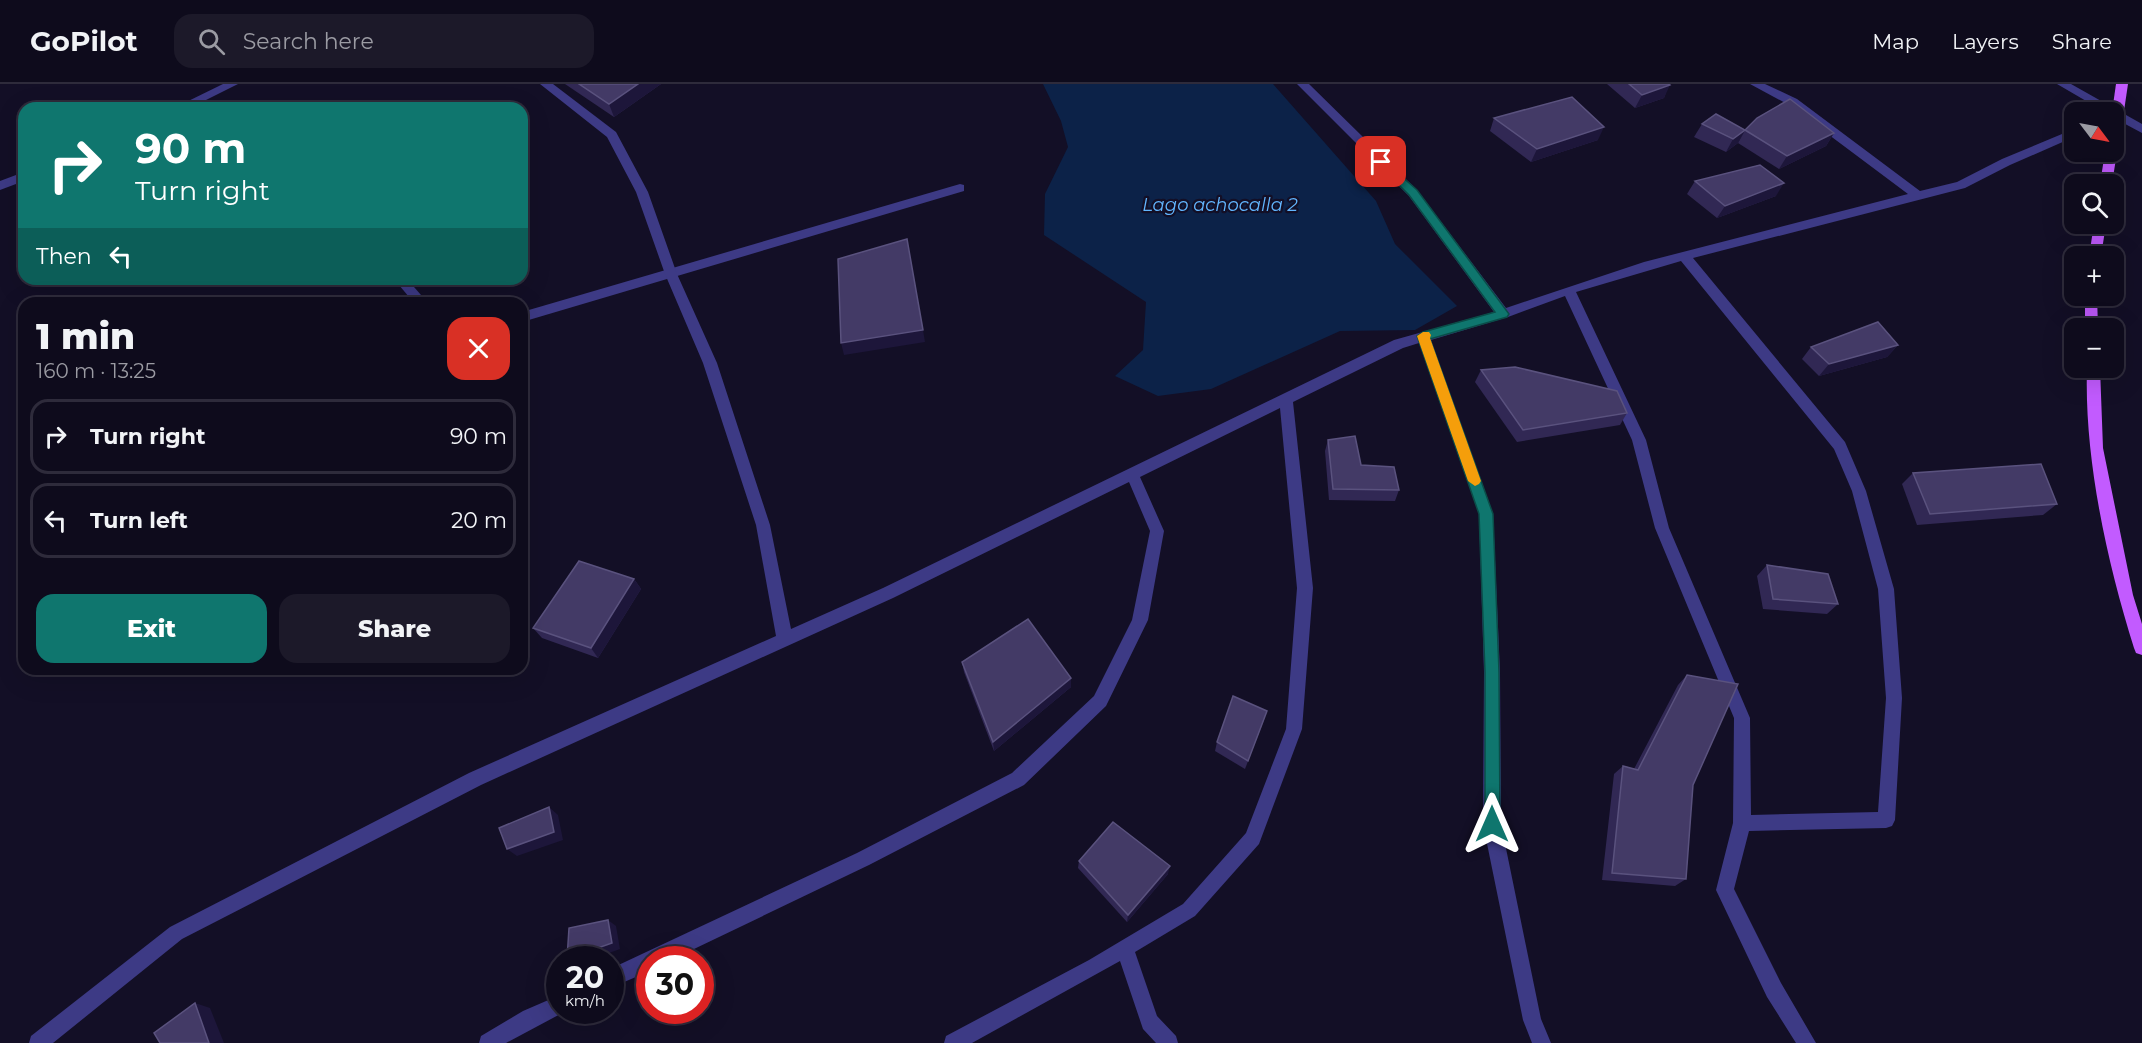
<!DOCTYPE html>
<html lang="en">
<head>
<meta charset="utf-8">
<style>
  body { margin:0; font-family:Montserrat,sans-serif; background:#1c1929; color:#f1f3f6; height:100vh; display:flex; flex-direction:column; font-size:22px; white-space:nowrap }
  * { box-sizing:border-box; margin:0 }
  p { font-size:20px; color:#9b9ba3 }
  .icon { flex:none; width:33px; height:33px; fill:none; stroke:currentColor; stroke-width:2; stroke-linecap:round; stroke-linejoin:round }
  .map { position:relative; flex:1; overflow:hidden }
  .details { position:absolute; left:18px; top:213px; width:510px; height:378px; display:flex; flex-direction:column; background:#0e0b1c; border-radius:18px; box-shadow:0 6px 24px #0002,0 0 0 2px #2e2b3b }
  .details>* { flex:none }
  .hud { position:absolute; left:18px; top:18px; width:510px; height:183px; border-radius:18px; box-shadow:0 6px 24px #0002,0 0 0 2px #2e2b3b; background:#0f766e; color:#fff; overflow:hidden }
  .needle { width:39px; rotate:122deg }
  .buttons { position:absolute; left:2064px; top:18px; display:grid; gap:12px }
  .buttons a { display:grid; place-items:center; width:60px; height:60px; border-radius:12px; background:#0e0b1c; box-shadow:0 6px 24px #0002,0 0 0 2px #2e2b3b; font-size:30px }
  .speed { position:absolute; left:546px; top:862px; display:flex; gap:12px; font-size:30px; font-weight:700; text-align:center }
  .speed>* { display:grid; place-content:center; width:78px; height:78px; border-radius:50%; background:#0e0b1c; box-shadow:0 6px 24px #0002,0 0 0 2px #2e2b3b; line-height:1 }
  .speed small { font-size:15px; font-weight:400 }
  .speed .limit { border:9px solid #d22; background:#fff; color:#111 }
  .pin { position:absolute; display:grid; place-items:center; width:51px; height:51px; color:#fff; margin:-26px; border-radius:12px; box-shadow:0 3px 9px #0006 }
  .me { position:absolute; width:66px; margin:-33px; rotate:0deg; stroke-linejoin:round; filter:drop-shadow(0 0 4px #0008) }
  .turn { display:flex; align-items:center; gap:21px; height:126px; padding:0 18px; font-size:27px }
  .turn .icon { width:78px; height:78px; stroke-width:2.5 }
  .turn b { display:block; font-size:42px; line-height:51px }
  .then { display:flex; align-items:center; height:57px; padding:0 18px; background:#0003; gap:12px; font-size:22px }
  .round { display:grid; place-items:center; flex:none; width:63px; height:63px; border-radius:18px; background:#1c1929 }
  .overview { display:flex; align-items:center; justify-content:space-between; height:102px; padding:0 18px }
  h1 { font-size:36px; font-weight:800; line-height:45px }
  .cta { display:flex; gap:12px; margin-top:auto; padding:12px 18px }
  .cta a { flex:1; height:69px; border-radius:18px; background:#0f766e; color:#fff; font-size:24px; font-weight:800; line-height:69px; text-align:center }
  .cta a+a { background:#1c1929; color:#f1f3f6 }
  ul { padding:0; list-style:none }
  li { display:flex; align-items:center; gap:18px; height:75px; margin:0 12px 9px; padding:0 6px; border:3px solid #2e2b3b; border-radius:18px }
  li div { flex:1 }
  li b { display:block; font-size:22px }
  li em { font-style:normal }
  header { display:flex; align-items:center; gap:36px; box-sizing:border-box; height:84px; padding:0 30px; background:#0e0b1c; border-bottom:2px solid #2e2b3b }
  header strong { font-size:28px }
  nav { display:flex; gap:33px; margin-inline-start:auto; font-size:21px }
  .search { width:420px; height:54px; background:#1c1929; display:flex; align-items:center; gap:15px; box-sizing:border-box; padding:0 21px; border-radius:18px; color:#9b9ba3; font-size:22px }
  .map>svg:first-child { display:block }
</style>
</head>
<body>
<header>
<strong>GoPilot</strong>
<div class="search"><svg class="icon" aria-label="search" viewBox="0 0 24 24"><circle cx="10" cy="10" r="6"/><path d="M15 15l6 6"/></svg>Search here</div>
<nav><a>Map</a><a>Layers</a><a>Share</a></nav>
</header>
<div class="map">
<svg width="2142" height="959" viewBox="0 0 2142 959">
  <rect width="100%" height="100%" fill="#130f26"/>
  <!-- water -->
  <path fill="#0c2248" d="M1043,0H1273L1376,117L1395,160L1457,222L1415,246L1340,247L1211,305L1158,312L1115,292L1143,266L1146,218L1044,151L1045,110L1068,63L1061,37Z"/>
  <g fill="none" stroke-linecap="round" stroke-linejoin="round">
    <!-- service -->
    <g fill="#3d3a85" fill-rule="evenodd">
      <path d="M960,100L964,101V107L522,238V228Z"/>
      <path d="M394,195H407L428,219H414Z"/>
    </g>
    <!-- minor -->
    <g fill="#3d3a85" fill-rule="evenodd">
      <path d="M223,0H238L190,24H174Z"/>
      <path d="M540,0H553L616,48L648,108L677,190L717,279L770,441L791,545L883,504L1394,256L1494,228L1409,112L1297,0H1309L1417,106L1506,224L1644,178L1908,110L1789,21L1750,0H1765L1797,15L1920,107L1957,98L2002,75L2074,45V53L2010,81L1965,104L1693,174L1845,358L1866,407L1894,505L1902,614L1895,736L1892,742L1886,744L1749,747L1734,805L1781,899L1816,959H1796L1767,913L1716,806L1733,739L1734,634L1655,444L1632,356L1565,212L1508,233L1431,256L1493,430L1500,588L1501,740L1541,935L1551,959H1532L1523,936L1483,740L1484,588L1479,430L1419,259L1403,264L1293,318L1313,504L1302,645L1259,760L1195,832L1135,868L1157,932L1176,952L1178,959H1156L1143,945L1120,877L972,959H944L946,952L1089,876L1183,820L1246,749L1286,645L1297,504L1280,324L1140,393L1164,447L1148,536L1106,622L1024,701L869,781L671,876H650V887L610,904V885L857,769L1012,689L1094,612L1132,536L1150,447L1129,398L893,514L481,701L182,855L53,959H29L31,952L170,843L469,689L776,552L756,441L703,279L665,190L636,108L607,53ZM1681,177L1834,365L1852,407L1878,505L1886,614L1878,728L1751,731L1750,634L1669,444L1646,356L1576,208Z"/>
      <path d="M2057,0H2071L2142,40V49L2114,34V28H2105Z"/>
      <path d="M24,88V97L0,106V97Z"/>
      <path d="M560,911V927H566L506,959H479L481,952L523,927Z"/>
    </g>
    <!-- primary -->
    <g fill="#c25bff" fill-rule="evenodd">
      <path d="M2116,0H2128L2120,54L2114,58L2112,28Z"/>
      <path d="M2114,65L2117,68L2112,100H2100L2105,68H2114Z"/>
      <path d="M2094,140H2106L2101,172H2089Z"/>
      <path d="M2085,212H2097L2098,244H2085Z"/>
      <path d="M2087,284H2100L2103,364L2133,511L2142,540V571L2136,569L2134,564C2107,478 2084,374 2087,284Z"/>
    </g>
  </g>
  <!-- wall -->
  <g fill="#312854">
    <path d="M565,0H661L614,33Z"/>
    <path d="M1607,0H1669L1664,14L1635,24Z"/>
    <path d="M1494,34L1598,56L1531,78L1490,47Z"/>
    <path d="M1702,40L1745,46L1738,59L1726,68L1694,53Z"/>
    <path d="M1745,46L1834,49L1826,62L1779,85L1738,59Z"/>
    <path d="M1695,97L1776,112L1717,134L1687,110Z"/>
    <path d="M1898,261L1887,273L1819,292L1802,275L1811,263Z"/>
    <path d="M1481,286L1627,329L1620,341L1517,358L1475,298Z"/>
    <path d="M1328,356L1361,381L1399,406L1395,417L1329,416L1325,367Z"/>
    <path d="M1913,389L2057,420L2043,431L1917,441L1902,400Z"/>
    <path d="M1767,481L1838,520L1827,530L1763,525L1757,492Z"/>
    <path d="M634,495L641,505L598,574L542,554L533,544Z"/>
    <path d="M962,578L1071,603L994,667L964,588Z"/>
    <path d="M1687,591L1693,701L1686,795L1675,802L1602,796L1614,690L1623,682L1634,685L1678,601Z"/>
    <path d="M1264,636L1245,685L1215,667L1217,658Z"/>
    <path d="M1079,777L1168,790L1127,838L1078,784Z"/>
  </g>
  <!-- shaded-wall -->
  <g fill="#1d163a">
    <path d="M638,0H661L614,33L609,20Z"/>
    <path d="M1670,1L1664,14L1635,24L1642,11Z"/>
    <path d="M1604,43L1598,56L1531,78L1537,65Z"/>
    <path d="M1745,46L1738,59L1726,68L1733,55Z"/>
    <path d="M1834,49L1826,62L1779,85L1787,72Z"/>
    <path d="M1784,99L1776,112L1717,134L1725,122Z"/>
    <path d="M923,246L925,258L844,271L841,259Z"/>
    <path d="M1898,261L1887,273L1819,292L1829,280Z"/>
    <path d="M634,495L641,505L598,574L591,564Z"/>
    <path d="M1071,594V603L994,667L993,658Z"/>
    <path d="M549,723L558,731L563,756L517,772L507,765Z"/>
    <path d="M1170,782L1168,790L1127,838L1128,831Z"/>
    <path d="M608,836L616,842L620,865L590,876L567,875Z"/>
    <path d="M195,919L210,924L224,959H209Z"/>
  </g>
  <!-- building -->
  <g fill="#433a66" stroke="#5a527e" stroke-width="1.5">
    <path d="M579,0H638L609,20Z"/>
    <path d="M1629,0H1669L1670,1L1642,11Z"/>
    <path d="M1572,13L1604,43L1537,65L1494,34Z"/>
    <path d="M1790,15L1834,49L1787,72L1745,46L1757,34Z"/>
    <path d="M1716,30L1745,46L1733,55L1702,40Z"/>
    <path d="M1760,81L1784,99L1725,122L1695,97Z"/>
    <path d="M907,155L923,246L841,259L838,175Z"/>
    <path d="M1878,238L1898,261L1829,280L1811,263Z"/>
    <path d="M1515,283L1617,307L1627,329L1523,346L1481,286Z"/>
    <path d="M1355,352L1361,381L1394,383L1399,406L1333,405L1328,356Z"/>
    <path d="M2041,380L2057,420L1930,430L1913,389Z"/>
    <path d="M579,477L634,495L591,564L533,544Z"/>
    <path d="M1767,481L1828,490L1838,520L1773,515Z"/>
    <path d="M1028,535L1071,594L993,658L962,578Z"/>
    <path d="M1687,591L1738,600L1693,701L1686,795L1612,789L1623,682L1638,686Z"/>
    <path d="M1233,612L1267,627L1248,677L1217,658Z"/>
    <path d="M549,723L554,748L507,765L499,744Z"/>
    <path d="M1113,738L1170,782L1128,831L1079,777Z"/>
    <path d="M608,836L612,859L567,875L569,844Z"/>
    <path d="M195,919L209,959H160L154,949Z"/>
  </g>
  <!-- route -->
  <path fill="#0f766e" stroke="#0a4d48" stroke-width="1.5" d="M1381,74L1417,106L1509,230L1507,233L1430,255L1493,430L1499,588L1500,740L1498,745L1492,748L1487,745L1485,740V588L1479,430L1417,252L1423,248L1495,228L1409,111L1376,78Z"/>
  <!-- slow -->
  <path fill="#f59e0b" d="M1423,248H1429L1431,251L1430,254L1481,397L1479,400L1475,402L1468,397L1417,252Z"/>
  <g text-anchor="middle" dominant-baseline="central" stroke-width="4.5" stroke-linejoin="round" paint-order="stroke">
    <!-- water labels -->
    <g font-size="18" font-style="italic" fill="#62b6ff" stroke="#130f26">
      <text x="1220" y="121">Lago achocalla 2</text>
    </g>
  </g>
</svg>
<div class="buttons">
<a><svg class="needle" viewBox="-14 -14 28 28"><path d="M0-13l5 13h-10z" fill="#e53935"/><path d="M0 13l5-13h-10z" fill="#9b9ba3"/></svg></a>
<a><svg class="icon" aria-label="search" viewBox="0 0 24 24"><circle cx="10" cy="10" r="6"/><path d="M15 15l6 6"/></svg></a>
<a>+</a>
<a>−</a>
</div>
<div class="speed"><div>20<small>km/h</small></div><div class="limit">30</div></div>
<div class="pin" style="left:1381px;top:78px;background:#d93025"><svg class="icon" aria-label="arrive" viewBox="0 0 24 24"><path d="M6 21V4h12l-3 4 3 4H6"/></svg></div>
<svg class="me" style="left:1492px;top:740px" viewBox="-20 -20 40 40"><path d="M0-17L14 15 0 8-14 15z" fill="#0f766e" stroke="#fff" stroke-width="4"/></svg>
<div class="hud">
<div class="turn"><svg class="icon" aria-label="right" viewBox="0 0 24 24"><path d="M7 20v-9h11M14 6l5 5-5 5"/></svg><div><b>90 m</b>Turn right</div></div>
<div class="then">Then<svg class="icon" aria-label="left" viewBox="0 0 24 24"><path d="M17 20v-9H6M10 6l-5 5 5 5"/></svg></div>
</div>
<section class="details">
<div class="overview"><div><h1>1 min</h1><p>160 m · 13:25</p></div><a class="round" style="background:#d93025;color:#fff"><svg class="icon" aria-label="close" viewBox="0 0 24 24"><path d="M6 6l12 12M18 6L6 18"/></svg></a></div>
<ul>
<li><svg class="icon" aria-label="right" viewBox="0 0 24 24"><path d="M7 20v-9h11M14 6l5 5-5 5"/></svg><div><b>Turn right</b></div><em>90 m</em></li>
<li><svg class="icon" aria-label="left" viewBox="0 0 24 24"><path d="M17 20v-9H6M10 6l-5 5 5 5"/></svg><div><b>Turn left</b></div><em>20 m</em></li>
</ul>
<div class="cta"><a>Exit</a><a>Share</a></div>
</section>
</div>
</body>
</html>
